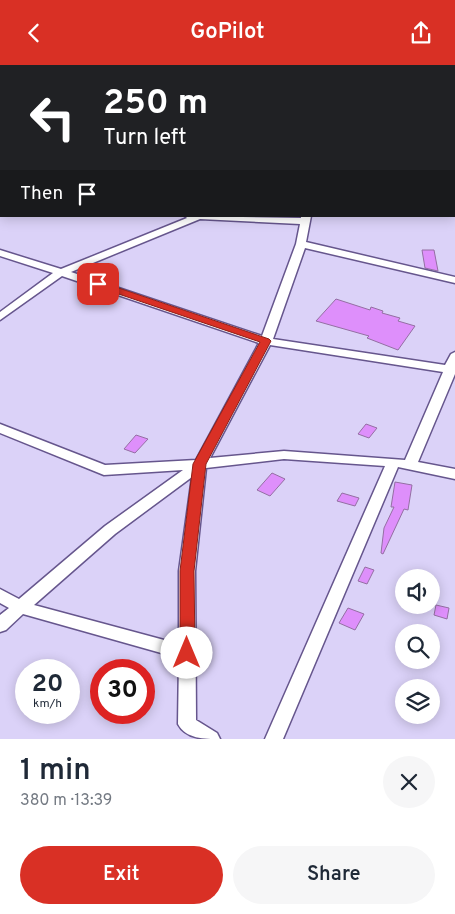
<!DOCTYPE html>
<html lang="en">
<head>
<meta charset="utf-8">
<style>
  body { margin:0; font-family:Overpass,sans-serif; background:#f6f6f7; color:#1f2937; height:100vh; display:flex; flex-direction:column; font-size:19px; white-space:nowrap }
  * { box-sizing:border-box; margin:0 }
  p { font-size:16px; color:#747a83 }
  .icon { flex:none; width:28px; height:28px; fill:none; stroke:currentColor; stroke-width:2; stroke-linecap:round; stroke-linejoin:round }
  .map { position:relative; height:674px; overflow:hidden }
  .details { display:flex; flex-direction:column; background:#fff; flex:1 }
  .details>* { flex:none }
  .guide { position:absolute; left:0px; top:0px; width:455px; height:152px; box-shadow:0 2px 12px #0003; background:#202124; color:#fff; overflow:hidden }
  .controls { position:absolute; left:395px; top:504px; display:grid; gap:10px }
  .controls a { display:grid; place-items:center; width:45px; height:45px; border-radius:50%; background:#fff; box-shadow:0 2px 12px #0003; font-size:25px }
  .speed { position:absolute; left:15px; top:594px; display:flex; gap:10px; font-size:25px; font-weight:700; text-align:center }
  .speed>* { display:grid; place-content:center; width:65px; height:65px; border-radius:50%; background:#fff; box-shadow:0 2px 12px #0003; line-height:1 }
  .speed small { font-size:12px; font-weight:400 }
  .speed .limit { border:8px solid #d22; background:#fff; color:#111 }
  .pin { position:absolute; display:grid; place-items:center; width:42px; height:42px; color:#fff; margin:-21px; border-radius:10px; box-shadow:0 2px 8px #0006 }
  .me { position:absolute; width:55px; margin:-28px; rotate:0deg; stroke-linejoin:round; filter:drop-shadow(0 0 4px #0008) }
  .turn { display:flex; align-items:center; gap:18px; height:105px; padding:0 20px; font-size:22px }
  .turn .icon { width:65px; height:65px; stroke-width:2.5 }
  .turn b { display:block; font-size:35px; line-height:42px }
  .then { display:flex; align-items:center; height:48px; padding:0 20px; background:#0003; gap:10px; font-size:19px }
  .round { display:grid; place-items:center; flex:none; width:52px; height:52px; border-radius:26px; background:#f6f6f7 }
  .head { display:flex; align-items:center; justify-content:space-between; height:85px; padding:0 20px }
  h1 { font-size:30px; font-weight:600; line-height:38px }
  .action { display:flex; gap:10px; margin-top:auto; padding:10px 20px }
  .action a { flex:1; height:58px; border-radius:30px; background:#d93025; color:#fff; font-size:20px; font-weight:600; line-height:58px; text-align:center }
  .action a+a { background:#f6f6f7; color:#1f2937 }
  header { display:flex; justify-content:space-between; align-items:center; height:65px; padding:0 20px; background:#d93025; color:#fff; font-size:22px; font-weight:600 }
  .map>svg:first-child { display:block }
</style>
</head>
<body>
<header><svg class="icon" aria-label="back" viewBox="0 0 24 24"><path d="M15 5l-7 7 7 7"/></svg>GoPilot<svg class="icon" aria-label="share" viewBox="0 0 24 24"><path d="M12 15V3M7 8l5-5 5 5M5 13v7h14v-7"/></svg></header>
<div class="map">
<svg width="455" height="674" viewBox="0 0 455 674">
  <rect width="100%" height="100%" fill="#dbd2f8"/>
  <!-- building -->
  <g fill="#de8ffb" stroke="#946fa3">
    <path d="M422,185H434L438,206L425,203Z"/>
    <path d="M336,234L370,245L371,242L383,246L382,248L400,253L398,256L415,261L398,285L367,273L369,271L316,256Z"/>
    <path d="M366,359L377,363L369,373L358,369Z"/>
    <path d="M136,370L148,374L135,388L124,384Z"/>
    <path d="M272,408L285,414L270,431L257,425Z"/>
    <path d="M395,417L412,420L408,445L404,444L383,489L381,488L384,463L394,442H391Z"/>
    <path d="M342,428L359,433L355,441L337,436Z"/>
    <path d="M365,502L374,505L367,519L358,516Z"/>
    <path d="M436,540L449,543L447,554L434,550Z"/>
    <path d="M348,543L364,549L355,565L339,558Z"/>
  </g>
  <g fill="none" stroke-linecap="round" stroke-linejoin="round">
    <defs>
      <g id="street">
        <rect x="243" y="0" width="13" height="1"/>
        <rect x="387" y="0" width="20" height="1"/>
        <rect x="454" y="16" width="1" height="4"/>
        <rect x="454" y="37" width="1" height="4"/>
        <rect x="454" y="64" width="1" height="4"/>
        <rect x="0" y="78" width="1" height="4"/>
        <rect x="454" y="97" width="1" height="6"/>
        <rect x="454" y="130" width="1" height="6"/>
        <path d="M185,151L301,153V151H311L306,177L455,212V218L305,183L273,274L445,300L451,289L455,287V309L418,397L455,404V414L398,402L283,674H265L385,401L284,394L206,403L195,506L196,655L217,668L220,674C204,674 186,674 178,659L179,593L23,549L6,565L0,567V550L9,543L0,538V524L19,534L105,461L183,405L104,410L0,368V359L105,400L196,395L259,278L62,211L0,255V247L53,208L0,191V185L61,204L187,153ZM200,154L300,159L296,179L262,271L71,207ZM270,280L443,307L405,395L284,386L210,393ZM192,412L179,506V579L34,540L115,469Z"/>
      </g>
      <g id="secondary">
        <path d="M341,1L342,0"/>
        <path d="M0,130L1,129"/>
      </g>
    </defs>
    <!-- street casing -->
    <use href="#street" stroke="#66568d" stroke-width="3"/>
    <!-- secondary casing -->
    <use href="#secondary" stroke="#66568d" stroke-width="20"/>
    <!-- street -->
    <use href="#street" fill="#fff" fill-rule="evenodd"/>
    <!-- secondary -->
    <use href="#secondary" stroke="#fff" stroke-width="18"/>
  </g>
  <!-- route -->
  <path fill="#d93025" stroke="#8d1f18" d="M98,216L269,274L271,276L206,399L194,506L195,588L192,592L187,594L182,592L180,588V506L193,399L260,277L95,221L93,219Z"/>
</svg>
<div class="controls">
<a><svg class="icon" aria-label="sound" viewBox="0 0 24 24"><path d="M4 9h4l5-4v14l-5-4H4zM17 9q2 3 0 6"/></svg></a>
<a><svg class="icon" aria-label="search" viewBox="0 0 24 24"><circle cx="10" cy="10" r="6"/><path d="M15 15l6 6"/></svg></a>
<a><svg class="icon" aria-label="layers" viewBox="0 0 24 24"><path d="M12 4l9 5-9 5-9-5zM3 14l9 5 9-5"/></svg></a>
</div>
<div class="speed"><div>20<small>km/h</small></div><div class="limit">30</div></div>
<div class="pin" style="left:98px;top:219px;background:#d93025"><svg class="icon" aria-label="arrive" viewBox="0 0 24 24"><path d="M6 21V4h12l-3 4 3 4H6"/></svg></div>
<svg class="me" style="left:187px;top:588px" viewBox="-20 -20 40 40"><circle r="19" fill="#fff"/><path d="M0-13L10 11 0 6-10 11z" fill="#d93025"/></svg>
<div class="guide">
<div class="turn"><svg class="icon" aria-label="left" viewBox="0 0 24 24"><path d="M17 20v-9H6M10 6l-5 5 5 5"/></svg><div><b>250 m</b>Turn left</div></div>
<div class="then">Then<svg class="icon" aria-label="arrive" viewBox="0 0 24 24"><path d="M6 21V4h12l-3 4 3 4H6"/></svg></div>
</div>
</div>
<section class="details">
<div class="head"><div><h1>1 min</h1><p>380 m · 13:39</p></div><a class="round"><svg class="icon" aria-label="close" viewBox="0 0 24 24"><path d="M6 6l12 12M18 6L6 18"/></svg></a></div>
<div class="action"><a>Exit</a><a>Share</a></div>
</section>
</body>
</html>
